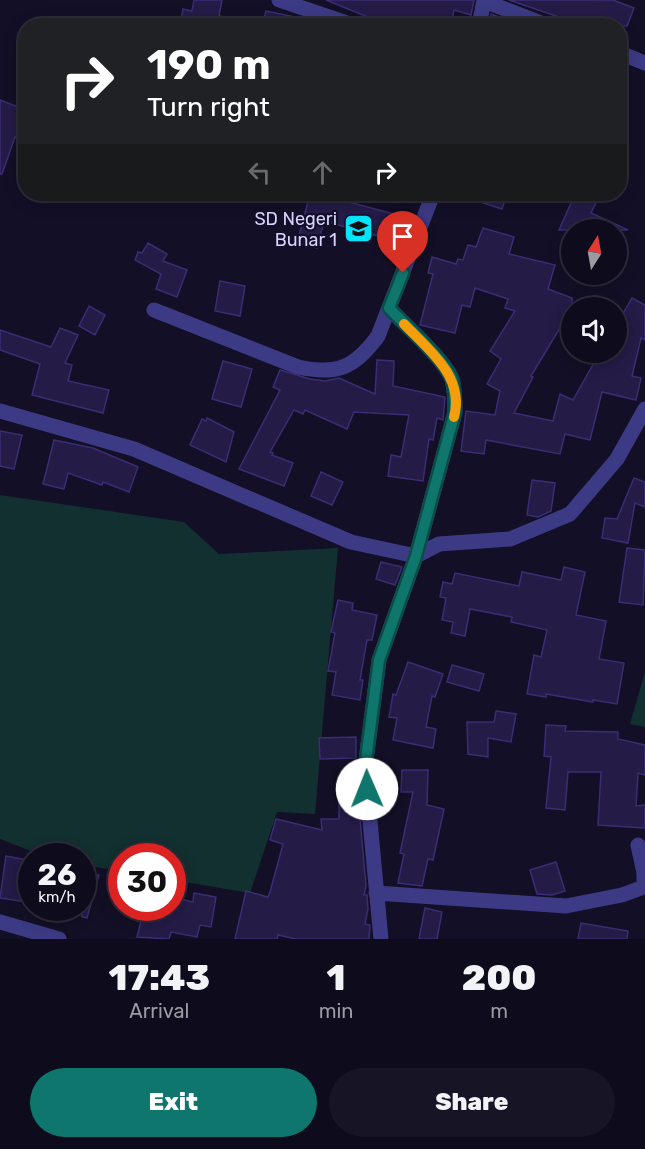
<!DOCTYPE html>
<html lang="en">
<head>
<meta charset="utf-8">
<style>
  body { margin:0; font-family:Rubik,sans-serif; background:#171425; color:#f1f3f6; height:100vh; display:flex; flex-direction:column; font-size:22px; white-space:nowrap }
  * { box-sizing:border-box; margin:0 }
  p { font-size:20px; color:#9b9ba3 }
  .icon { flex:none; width:33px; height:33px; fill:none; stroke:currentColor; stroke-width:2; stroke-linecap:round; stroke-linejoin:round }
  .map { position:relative; height:939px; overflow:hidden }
  .details { display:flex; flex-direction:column; background:#0e0b1c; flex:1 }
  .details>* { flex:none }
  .top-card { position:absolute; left:18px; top:18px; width:609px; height:183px; border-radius:24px; box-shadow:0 3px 15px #0003,0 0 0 2px #2e2b3b; background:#202124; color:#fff; overflow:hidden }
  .needle { width:39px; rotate:11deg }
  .buttons { position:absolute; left:561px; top:219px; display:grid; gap:12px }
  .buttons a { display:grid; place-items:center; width:66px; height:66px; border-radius:50%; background:#0e0b1c; box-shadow:0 3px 15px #0003,0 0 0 2px #2e2b3b; font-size:30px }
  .speed { position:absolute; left:18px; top:843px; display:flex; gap:12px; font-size:30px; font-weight:700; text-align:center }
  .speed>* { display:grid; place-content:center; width:78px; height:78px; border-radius:50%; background:#0e0b1c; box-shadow:0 3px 15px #0003,0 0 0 2px #2e2b3b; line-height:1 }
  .speed small { font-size:15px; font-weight:400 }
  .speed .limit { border:9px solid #d22; background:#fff; color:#111 }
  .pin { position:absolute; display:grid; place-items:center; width:51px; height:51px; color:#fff; margin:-62px -26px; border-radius:50% 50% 50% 0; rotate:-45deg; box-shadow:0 0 6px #0007 }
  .pin .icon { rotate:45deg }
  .me { position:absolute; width:66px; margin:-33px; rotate:359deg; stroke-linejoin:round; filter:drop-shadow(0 0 4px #0008) }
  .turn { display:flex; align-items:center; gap:21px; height:126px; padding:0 30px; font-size:27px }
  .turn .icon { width:78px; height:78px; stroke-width:2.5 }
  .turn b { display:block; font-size:42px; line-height:51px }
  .lanes { display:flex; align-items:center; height:57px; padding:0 30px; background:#0003; justify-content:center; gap:30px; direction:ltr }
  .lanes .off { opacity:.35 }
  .eta { display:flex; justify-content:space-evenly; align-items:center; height:102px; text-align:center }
  .eta b { font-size:36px; font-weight:800; line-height:42px }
  .action { display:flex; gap:12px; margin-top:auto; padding:12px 30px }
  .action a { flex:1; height:69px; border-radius:36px; background:#0f766e; color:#fff; font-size:24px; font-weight:800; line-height:69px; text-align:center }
  .action a+a { background:#171425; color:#f1f3f6 }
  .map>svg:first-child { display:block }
</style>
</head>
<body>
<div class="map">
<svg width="645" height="939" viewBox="0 0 645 939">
  <rect width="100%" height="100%" fill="#130f26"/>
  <!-- green -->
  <g fill="#12302f">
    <path d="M0,495L184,522L219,554L338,548L315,814L277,812L250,893L173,880L172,856H122L121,871L83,865L82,856H44L0,839Z"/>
    <path d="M645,672V727L630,724Z"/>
  </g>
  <!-- building -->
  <g fill="#241b47" stroke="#3b2d73" stroke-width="1.5">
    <path d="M194,0H222L219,16L231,18L230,26H180L183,9L192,11Z"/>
    <path d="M326,0H474L471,15L454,10L451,26H390Z"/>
    <path d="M509,0H613L634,8L627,26H585Z"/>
    <path d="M266,11L305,19L304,26H262Z"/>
    <path d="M491,14L521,26H490Z"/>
    <path d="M0,100L26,110V123L19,139L15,137L2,174H0Z"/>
    <path d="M310,194H328L350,199L349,202L412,219L404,243L324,221L317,248L297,243Z"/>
    <path d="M463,194H507L502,209L462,196Z"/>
    <path d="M575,194H600L591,213L628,230H559Z"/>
    <path d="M483,228L514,237L509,254L555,265L548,289L572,298V308L531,376L533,377L514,413L553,421L560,394L573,400L600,352H616L621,326L617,324L632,298L645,305V340L641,338L632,376L641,378L636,400L602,392L590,440L565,434L560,454L486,440L484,454L461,451L466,411L495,415L500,391L487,384L501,359L490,351L515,311L505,308L508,299L475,288L470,307L462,305L455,333L420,325L433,274L428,273L432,257L456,264L458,259L463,260L468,245L476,247Z"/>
    <path d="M148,243L167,254L163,261L187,270L177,297L156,289L161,274L135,260L138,252L142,253Z"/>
    <path d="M220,281L245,286L240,316L215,311Z"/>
    <path d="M89,306L105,315L95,335L79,326Z"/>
    <path d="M60,328L78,335L65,363L72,365L68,381L109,390L103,413L32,395L40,364L0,350V330L51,347Z"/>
    <path d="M377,360L394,361L393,386L445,397L443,420L437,418L433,440L429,439L423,481L388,476L391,455L401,457L409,415L354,412L347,429L305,410L303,414L294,410L270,452L273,453L272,455L293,463L284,486L239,469L280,390L273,387L280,370L310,379L325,381L339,378L375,394Z"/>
    <path d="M223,361L252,369L241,407L212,399Z"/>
    <path d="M207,418L234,432L226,462L190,445L202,419L206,421Z"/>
    <path d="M0,431L22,435L14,469L0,466Z"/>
    <path d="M54,440L93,448L138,467L129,492L103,482L102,485L68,473L64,489L43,484Z"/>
    <path d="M321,472L343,482L332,505L311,496Z"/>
    <path d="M634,478L645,482V507L635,503L628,543L602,538L605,518L617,519Z"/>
    <path d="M532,480L555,483L551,511L538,517L527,515Z"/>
    <path d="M627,548L645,550L643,605L619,602Z"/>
    <path d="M381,562L402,567L395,585L376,579Z"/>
    <path d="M564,567L585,572L576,615L606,621L599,659L624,663L617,704L593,700V702L546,694V697L527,694L534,655L541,657L547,630L511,622L512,617L470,609L465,636L451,633L453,622L442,620L446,598L440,597L443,582L452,584L455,573L519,586L522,572L561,580Z"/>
    <path d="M338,600L353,603L352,610L377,615L372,640H367L360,680H363L360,700L332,695L336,672L328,671L335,633L331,632Z"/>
    <path d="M408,662L443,674L435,697L432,696L426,727L436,729L433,748L393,740L397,718L389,717L393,694L396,695Z"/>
    <path d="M452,665L484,674L479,691L447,682Z"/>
    <path d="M496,711L516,714L511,742L488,738V757L468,754L467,722H494Z"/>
    <path d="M546,725L566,726L565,731L618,732V739L645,745V775L638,773L636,806L645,805V828L598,825L601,772H568L565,810L546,808L551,757L544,756Z"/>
    <path d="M356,737V758L320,759L319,738Z"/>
    <path d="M402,770H428L427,805L444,809L433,860L428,859L422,886L398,883L404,854L400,853L413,792H401Z"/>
    <path d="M339,787L357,788L358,819H360L366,886L364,895H367L368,909L365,924L370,925L369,939H296L278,935L277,939H235L246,891L268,897L270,892L283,844L270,840L276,819L322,830L321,819H339Z"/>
    <path d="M6,856L32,861L26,902L0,898Z"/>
    <path d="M556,862L565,891L552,895L537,894L530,870Z"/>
    <path d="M82,871L99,875L87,918L82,917Z"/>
    <path d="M194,893L216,897L211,927L200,925L197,937L171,932L169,939L137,937L144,908H172V897L193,902Z"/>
    <path d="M425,908L442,912L437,939H419Z"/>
    <path d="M581,923L628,931L627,939H578Z"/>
  </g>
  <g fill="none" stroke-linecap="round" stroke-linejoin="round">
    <!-- minor -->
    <g stroke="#3d3a85" stroke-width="15">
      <path d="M279,0L356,26"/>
      <path d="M484,1L549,26"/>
      <path d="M479,26L484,0"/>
      <path d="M620,53L645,63"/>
      <path d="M154,310L298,367C336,375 354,369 378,336L433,194"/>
      <path d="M0,411L134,449L351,542L416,556L455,412C455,401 455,390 452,379C445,360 405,325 389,308"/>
      <path d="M376,893L566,906L622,895L644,887V873L638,845"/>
      <path d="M0,922L59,939"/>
      <path d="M381,939L365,768L379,660L416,556L439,544L510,539L570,514L617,459L645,409"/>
    </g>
  </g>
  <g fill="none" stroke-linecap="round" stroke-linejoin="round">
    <defs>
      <path id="route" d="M367,789L365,768L379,660L416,556L455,412C455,401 455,390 452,379C444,359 405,325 389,308L403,273"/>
    </defs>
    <!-- route casing -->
    <use href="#route" stroke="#0a4d48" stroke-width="15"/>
    <!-- route -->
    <use href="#route" stroke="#0f766e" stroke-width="10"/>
    <!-- slow -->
    <path stroke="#f59e0b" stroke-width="10" d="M404,324C429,350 465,377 454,417"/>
  </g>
  <!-- icons -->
  <defs>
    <symbol id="school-square" viewBox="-11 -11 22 22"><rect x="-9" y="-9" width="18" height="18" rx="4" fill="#00e5ff" stroke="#130f26"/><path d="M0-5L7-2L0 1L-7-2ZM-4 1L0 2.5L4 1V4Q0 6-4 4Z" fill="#111"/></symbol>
  </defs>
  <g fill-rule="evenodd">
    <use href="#school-square" x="342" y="212" width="33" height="33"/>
  </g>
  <g text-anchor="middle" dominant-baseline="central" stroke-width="4.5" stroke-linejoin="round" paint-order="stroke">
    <!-- poi labels -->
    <g font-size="18" fill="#d9d4ff" stroke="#130f26" text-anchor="end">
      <text x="337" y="219">SD Negeri<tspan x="337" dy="21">Bunar 1</tspan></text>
    </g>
  </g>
</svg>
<div class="buttons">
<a><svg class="needle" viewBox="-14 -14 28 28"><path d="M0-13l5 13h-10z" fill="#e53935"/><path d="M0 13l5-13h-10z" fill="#9b9ba3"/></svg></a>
<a><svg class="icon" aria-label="sound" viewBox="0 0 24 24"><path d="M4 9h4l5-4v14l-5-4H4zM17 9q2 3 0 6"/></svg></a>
</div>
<div class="speed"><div>26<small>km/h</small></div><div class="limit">30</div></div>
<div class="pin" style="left:403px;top:273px;background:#d93025"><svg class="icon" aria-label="arrive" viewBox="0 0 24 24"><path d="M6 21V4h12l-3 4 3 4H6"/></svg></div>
<svg class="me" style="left:367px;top:789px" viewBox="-20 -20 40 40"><circle r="19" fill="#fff"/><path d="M0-13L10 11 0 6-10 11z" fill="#0f766e"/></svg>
<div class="top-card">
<div class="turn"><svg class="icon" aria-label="right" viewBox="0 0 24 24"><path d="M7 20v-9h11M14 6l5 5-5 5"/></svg><div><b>190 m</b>Turn right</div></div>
<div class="lanes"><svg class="icon off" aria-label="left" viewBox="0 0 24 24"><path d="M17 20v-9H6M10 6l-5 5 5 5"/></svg><svg class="icon off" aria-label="ahead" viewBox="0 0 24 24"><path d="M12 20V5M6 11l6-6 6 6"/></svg><svg class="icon" aria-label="right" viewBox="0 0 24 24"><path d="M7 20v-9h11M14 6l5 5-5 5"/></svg></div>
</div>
</div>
<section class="details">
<div class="eta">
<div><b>17:43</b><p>Arrival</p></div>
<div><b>1</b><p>min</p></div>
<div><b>200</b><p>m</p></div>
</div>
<div class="action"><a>Exit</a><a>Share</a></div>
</section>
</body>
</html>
